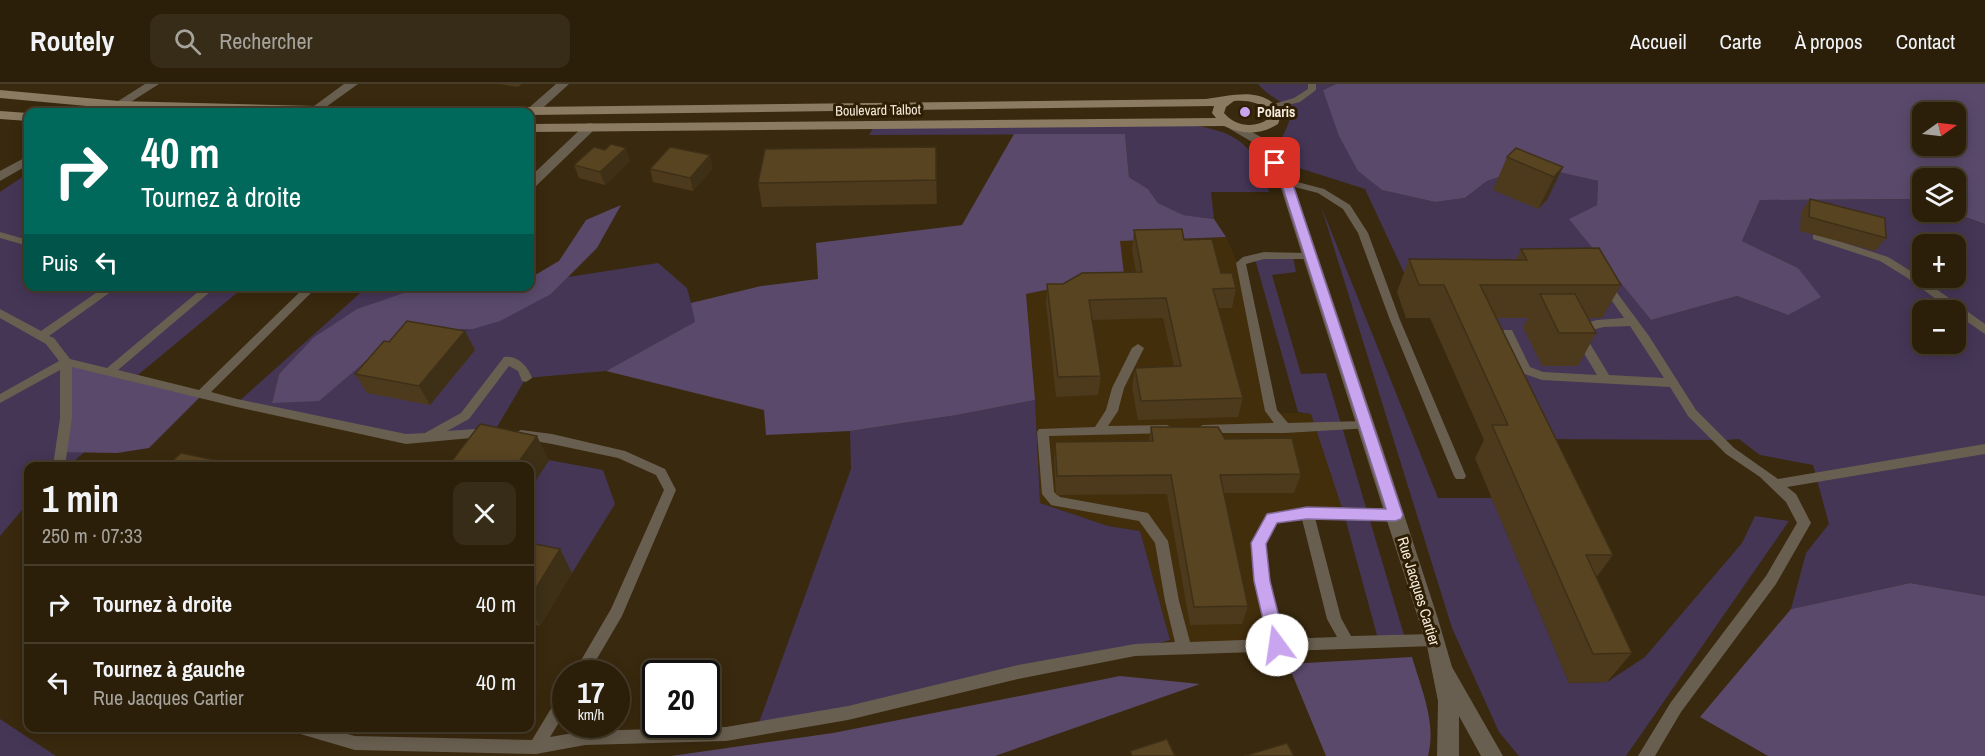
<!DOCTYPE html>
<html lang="fr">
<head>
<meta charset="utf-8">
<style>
  body { margin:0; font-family:"Archivo Narrow",sans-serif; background:#372c18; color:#f1f3f6; height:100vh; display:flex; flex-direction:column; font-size:22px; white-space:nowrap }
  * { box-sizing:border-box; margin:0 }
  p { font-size:20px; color:#a6a29c }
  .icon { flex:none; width:33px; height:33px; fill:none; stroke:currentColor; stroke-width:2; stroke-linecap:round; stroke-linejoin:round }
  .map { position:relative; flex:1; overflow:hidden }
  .details { position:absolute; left:24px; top:378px; width:510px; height:270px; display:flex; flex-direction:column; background:#2b1f0a; border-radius:12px; box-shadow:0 3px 15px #0003,0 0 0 2px #473d2b }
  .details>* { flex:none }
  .banner { position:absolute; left:24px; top:24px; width:510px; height:183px; border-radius:12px; box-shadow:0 3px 15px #0003,0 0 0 2px #473d2b; background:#00695c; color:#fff; overflow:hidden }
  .needle { width:39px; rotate:76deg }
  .controls { position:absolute; left:1912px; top:18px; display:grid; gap:12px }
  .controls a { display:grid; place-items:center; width:54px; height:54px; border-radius:12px; background:#2b1f0a; box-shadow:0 3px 15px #0003,0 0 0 2px #473d2b; font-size:30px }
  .speed { position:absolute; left:552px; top:576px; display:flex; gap:12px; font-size:30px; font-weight:700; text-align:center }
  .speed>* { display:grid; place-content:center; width:78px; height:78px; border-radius:50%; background:#2b1f0a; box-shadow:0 3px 15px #0003,0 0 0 2px #473d2b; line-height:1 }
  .speed small { font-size:15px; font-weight:400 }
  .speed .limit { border:3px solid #111; border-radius:9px; background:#fff; color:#111 }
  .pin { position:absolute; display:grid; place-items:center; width:51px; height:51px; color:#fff; margin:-26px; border-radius:12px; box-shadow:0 3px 9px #0006 }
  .me { position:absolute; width:66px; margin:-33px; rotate:346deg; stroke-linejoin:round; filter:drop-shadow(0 0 4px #0008) }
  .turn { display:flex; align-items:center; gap:21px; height:126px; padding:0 18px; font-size:27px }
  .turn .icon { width:78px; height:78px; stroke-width:2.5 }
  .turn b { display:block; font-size:42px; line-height:51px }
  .then { display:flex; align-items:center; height:57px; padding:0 18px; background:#0003; gap:12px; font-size:22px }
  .round { display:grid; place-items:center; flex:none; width:63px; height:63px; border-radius:12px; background:#372c18 }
  .headline { display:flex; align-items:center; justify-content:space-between; height:102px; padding:0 18px }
  h1 { font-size:36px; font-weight:700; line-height:45px }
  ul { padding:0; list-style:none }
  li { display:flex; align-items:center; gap:18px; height:78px; padding:0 18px; border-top:2px solid #473d2b }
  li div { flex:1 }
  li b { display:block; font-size:22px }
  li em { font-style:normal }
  header { display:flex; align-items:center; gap:36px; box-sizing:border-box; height:84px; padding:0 30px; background:#2b1f0a; border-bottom:2px solid #473d2b }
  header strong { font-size:28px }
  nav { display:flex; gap:33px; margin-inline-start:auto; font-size:21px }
  .search { width:420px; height:54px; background:#372c18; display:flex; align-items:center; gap:15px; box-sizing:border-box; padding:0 21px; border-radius:12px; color:#a6a29c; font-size:22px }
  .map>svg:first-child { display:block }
</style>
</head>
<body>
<header>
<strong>Routely</strong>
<div class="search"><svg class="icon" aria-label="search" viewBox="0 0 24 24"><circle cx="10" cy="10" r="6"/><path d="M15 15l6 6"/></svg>Rechercher</div>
<nav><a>Accueil</a><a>Carte</a><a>À propos</a><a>Contact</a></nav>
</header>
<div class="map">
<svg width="1985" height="672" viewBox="0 0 1985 672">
  <rect width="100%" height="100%" fill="#39290e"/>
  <!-- built -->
  <path fill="#422e0b" d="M1226,153L1239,182L1277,329H1311L1344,430L1272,434L1258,459L1277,561L1184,564L1170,556L1140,447L1108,442L1040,419L1035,316L1026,210L1124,190L1119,157Z"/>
  <!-- green -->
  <g fill="#453656" fill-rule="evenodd">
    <path d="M1258,0H1336L1323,6L1358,87L1383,106L1435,118L1465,114L1487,97L1532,82L1598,97L1597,121L1570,135L1651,236L1737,212L1788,231L1798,184L1742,157L1760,116L1917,115L1923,117V128H1951L1985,140V512L1910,499L1791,525L1806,469L1829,440L1813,381L1760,371L1739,355L1726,356L1522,355L1413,208L1365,105L1296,83L1290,76L1282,53C1303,16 1277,23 1258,0ZM1923,160H1956V194H1923ZM1923,226H1956V260H1923Z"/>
    <path d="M1183,40C1234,46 1255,58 1269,108H1211L1214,135L1182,131L1158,119L1148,105L1129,93L1125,50L869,51L873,44Z"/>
    <path d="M28,89V202L244,203L133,295L160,305L68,382H28V419L0,452V108Z"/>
    <path d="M1321,122L1438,414H1492L1569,599L1607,598L1645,573L1742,459L1755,432L1789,437L1626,672H1519L1499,648L1452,544Z"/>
    <path d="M1293,173L1296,188L1272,191L1301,290L1326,289L1404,551L1378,555L1344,430L1311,330L1298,328L1255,175Z"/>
    <path d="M658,179L687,204L696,238L606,287L526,294L494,348L406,355L237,319L367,203L475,202L505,208L313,254L279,290L272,319L367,277L394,253L551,210L568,193Z"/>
    <path d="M1035,316L1040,419L1108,442L1140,447L1170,556L1135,566L757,644L851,385L850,347L957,331Z"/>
    <path d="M549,376L603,386L615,420L572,489L530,479V405Z"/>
    <path d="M0,635L56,672H0Z"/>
  </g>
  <!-- forest -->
  <g fill="#5a496b" fill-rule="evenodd">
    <path d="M1336,0H1985V140L1951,128H1956V94H1923V117L1917,115L1760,116L1742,157L1798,184L1821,213L1788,231L1737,212L1651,236L1569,135L1597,121L1598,97L1532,82L1487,97L1465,114L1435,118L1382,106L1358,87L1339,52L1323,6ZM1923,28H1956V62H1923Z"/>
    <path d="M1014,50H1125L1129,93L1148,105L1158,119L1183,131L1214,135L1226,153L1120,157L1124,190L1026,210L1035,316L957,331L850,347L766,351L764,326L606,287L695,238L691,219L761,202L818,195L816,159L962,141Z"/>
    <path d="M621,121L597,164L551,210L500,237L473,245H425L394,253L319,317L272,319L279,290L313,254L357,225L404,209L504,208L515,203L530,202V194L559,177L586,136Z"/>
    <path d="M66,278L202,311L149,364L117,369L61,368Z"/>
    <path d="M1910,499L1985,512V672H1768L1700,633L1791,525Z"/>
    <path d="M1412,573C1421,604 1437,640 1428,672H1326L1288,580Z"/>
    <path d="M1120,592L1200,600L995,672H671L833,649Z"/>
  </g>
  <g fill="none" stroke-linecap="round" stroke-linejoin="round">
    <!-- service -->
    <g fill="#695f50" fill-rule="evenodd">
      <path d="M1308,0H1316V6L1300,18L1271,25L1267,22L1294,14L1308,5Z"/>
      <path d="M1286,95L1324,105L1350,121L1368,149L1400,236L1466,392L1464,395H1456L1454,392L1390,236L1358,149L1343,125L1318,109L1283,100V96Z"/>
      <path d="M0,148L28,156V162L0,154Z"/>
      <path d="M1817,150L1888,173L1914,189L1985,240V250L1956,230V226H1951L1906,193L1880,177L1813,155V151Z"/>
      <path d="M1264,168L1311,169L1316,172L1311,175H1264L1246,180L1277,326L1288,339L1366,337L1370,338L1372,341L1370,344L1285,349H1199L1197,346L1199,343L1203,341L1274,339L1265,327L1236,179L1243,173Z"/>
      <path d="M1608,200L1612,202L1649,252L1696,326L1734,364L1778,395L1985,360V370L1787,403L1796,410L1811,439L1776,500L1681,628L1655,672H1638L1671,618L1766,492L1797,439L1786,418L1760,393L1726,370L1688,332L1670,303L1542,296L1522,289L1502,249L1504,246H1512L1530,283L1543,288L1597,291L1570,246L1572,243L1597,236L1624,234L1603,204ZM1630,242L1664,294L1609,291L1583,248L1604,243Z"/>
      <path d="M106,202H119L49,252L54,254L70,275L107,284L205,202H217L118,286L199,306L306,202H318L211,308L237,315L406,350L425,349L461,329L504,273C517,271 528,282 532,294L526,298L522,297L518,287L509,282L469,335L447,347L489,344L493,346L495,349L493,352L406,360L237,323L72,283V334L65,382H53L60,334V286L0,319V310L59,277L46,260L0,234V225L41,247Z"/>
      <path d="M1138,260L1144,264L1124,304L1118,327L1108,342L1167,341L1171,343L1173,346L1171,349L1049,352L1054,408L1060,413L1148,429L1168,457L1179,517L1190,558L1269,555L1255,497L1251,459L1267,430L1307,424L1400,427L1401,431L1400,435L1395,436L1315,434L1341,534L1351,552L1434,550L1439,552L1441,556L1439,560L1434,562L1135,572L1018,595L848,636L726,657L585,661L536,670L355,666L297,649L295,644H325L355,652L532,656L561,608L566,606V627L550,653L585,647L726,643L848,622L1018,581L1135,560L1175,558L1165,517L1155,459L1139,437L1056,422L1051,421L1042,410L1037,348L1039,345L1095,343L1106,326L1112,304L1132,264ZM1302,435L1327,535L1337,553L1283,555L1269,497L1265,459L1276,439Z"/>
      <path d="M521,346L552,350L625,367L665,385L676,406L622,532L588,590H573L611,525L664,406L656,391L618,374L552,360L517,354L515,351L517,348Z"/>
    </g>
    <!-- minor -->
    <g fill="#695f50" fill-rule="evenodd">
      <path d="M145,0H159L115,28H101Z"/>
      <path d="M344,0H358L319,28H306Z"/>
      <path d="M556,0H569L534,32L530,33V28H524Z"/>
      <path d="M1234,38L1268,57L1293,98L1383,366L1438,535L1452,583L1503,672H1481L1459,632V672H1437L1438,617L1427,562L1279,98L1259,62L1230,45L1228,42Z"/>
      <path d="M590,39L594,40L596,43L594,46L535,103L530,104V93L586,40Z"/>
      <path d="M28,72V81L0,97V87Z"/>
    </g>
    <!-- secondary -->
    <g fill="#8b7b63" fill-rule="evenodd">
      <path d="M0,6L119,17L315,22L531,23L1206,15C1233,12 1263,1 1282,29L1278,40C1261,51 1242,51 1224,42L530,48V40L1216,34L1212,29L1214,22L531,31L530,28H270L119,25L0,14ZM1234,17C1248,16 1260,18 1270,29L1268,35C1254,45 1235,42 1224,29L1226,23Z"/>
      <path d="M0,27L28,29V37L0,35Z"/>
    </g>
  </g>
  <!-- wall -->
  <g fill="#4d3a1c">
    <path d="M499,0H522L518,3Z"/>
    <path d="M936,63L937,120L762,123L758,99Z"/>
    <path d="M605,66L630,77L605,101L579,94L574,81Z"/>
    <path d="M1507,73L1563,83L1547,116L1538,125L1493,106Z"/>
    <path d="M713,84L693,107L653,98L650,85Z"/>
    <path d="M1810,115L1886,154L1875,167L1800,147L1801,128Z"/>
    <path d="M1134,146L1184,156L1236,204L1232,224H1219L1243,314L1238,333L1138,336L1132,303L1135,284L1174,282L1163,234L1092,236L1101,292L1098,311L1056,313L1046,219L1047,200H1063L1136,188L1132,165Z"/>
    <path d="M1521,165L1621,201L1602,234H1588L1596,249L1578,282H1542L1523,243L1528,234H1496L1613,471L1596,494L1632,569L1607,598L1569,599L1475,374L1484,356L1430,234H1406L1397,208L1409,175L1516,176Z"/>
    <path d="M465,247L475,266L430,321L367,309L355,290L389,258Z"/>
    <path d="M1151,343L1225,355L1301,390L1294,409H1224L1248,522L1242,540L1190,541L1167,410L1056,411L1054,377L1055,358L1149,357Z"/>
    <path d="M530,459L560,465L572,489L540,542L530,539Z"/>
  </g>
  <!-- shaded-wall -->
  <g fill="#3e3017">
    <path d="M936,63L937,87V120L936,96Z"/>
    <path d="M626,64L630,77L605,101L600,88Z"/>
    <path d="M710,71L713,84L693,107L690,94Z"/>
    <path d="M1563,83L1547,116L1538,125L1554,93Z"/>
    <path d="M465,247L475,266L430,321L419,302Z"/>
    <path d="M537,352L549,376L530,405V382H516Z"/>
    <path d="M560,465L572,489L540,542L530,525V514Z"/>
  </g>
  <!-- building -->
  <g fill="#594421" stroke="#3e3017" stroke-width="1.5">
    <path d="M611,60L626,64L600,88L574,81L594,63L605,66Z"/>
    <path d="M670,63L710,71L690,94L650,85Z"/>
    <path d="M936,63V96L758,99L765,65Z"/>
    <path d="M1516,64L1563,83L1554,93L1507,73Z"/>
    <path d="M1810,115L1885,134L1886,154L1809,133Z"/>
    <path d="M1182,145L1184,156L1212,155L1221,189H1232L1236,204L1213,205L1243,314L1141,317L1135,284L1181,282L1166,214L1089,216L1101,292L1058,293L1047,200H1063L1082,189L1142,188L1134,146Z"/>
    <path d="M1599,164L1621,201H1480L1613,471H1586L1632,569L1593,570L1492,341H1508L1444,201H1419L1409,175L1527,176L1521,165Z"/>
    <path d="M1540,210H1575L1596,249H1559Z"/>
    <path d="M407,237L465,247L419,302L355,290L384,257L389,258Z"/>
    <path d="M480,340L537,352L516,382H448Z"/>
    <path d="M1151,343H1218L1225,355L1292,354L1301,390L1220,391L1248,522L1194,523L1171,391L1057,392L1055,358L1153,357Z"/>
    <path d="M181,369L244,382H167Z"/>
    <path d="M530,459L560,465L530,514Z"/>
    <path d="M1167,655L1175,672H1132L1130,667Z"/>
    <path d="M1287,659L1294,672H1244Z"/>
  </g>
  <!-- route -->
  <path fill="#c8a5ee" stroke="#826b9b" stroke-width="1.5" d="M1275,76L1279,77L1292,98L1403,431L1401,435L1395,437L1307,435L1277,439L1266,460L1270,497L1286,561L1283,566L1277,568L1272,566L1269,561L1254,497L1251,459L1267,430L1307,423L1386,425L1281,98L1270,79Z"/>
  <!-- markers -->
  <circle fill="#c8a5ee" stroke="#2e1f04" stroke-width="2" cx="1245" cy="28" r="6"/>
  <g text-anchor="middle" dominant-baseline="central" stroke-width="6" stroke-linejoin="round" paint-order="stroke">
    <!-- far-street labels -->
    <g font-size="14" fill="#f6ecdd" stroke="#2e1f04">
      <text transform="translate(878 26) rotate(-1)">Boulevard Talbot</text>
    </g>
    <!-- far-poi labels -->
    <g font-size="14" font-weight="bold" fill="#f6ecdd" stroke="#2e1f04" text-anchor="start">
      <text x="1257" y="28">Polaris</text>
    </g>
    <!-- street labels -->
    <g font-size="15" fill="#f6ecdd" stroke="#2e1f04">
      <text transform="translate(1419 507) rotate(73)">Rue Jacques Cartier</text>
    </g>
  </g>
</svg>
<div class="controls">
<a><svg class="needle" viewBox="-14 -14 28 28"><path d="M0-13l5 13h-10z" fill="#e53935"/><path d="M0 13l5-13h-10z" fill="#a6a29c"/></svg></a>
<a><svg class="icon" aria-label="layers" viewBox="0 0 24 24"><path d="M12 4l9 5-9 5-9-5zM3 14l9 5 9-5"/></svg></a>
<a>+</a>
<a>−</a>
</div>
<div class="speed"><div>17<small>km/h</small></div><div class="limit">20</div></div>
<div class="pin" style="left:1275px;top:79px;background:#d93025"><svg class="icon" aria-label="arrive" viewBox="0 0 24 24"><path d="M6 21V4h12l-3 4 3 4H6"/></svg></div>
<svg class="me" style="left:1277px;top:561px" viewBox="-20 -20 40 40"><circle r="19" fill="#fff"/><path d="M0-13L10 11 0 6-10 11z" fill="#c8a5ee"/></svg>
<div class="banner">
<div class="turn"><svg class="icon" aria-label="right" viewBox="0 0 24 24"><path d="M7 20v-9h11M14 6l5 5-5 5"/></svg><div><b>40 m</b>Tournez à droite</div></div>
<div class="then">Puis<svg class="icon" aria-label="left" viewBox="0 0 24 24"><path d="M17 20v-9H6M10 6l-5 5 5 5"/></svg></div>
</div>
<section class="details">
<div class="headline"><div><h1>1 min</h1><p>250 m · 07:33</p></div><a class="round"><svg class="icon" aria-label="close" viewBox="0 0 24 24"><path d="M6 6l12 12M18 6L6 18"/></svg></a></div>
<ul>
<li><svg class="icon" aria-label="right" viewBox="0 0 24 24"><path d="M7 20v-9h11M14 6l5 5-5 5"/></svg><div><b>Tournez à droite</b></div><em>40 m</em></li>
<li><svg class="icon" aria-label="left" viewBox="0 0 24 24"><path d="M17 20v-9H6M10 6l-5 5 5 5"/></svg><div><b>Tournez à gauche</b><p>Rue Jacques Cartier</p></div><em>40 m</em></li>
</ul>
</section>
</div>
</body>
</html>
